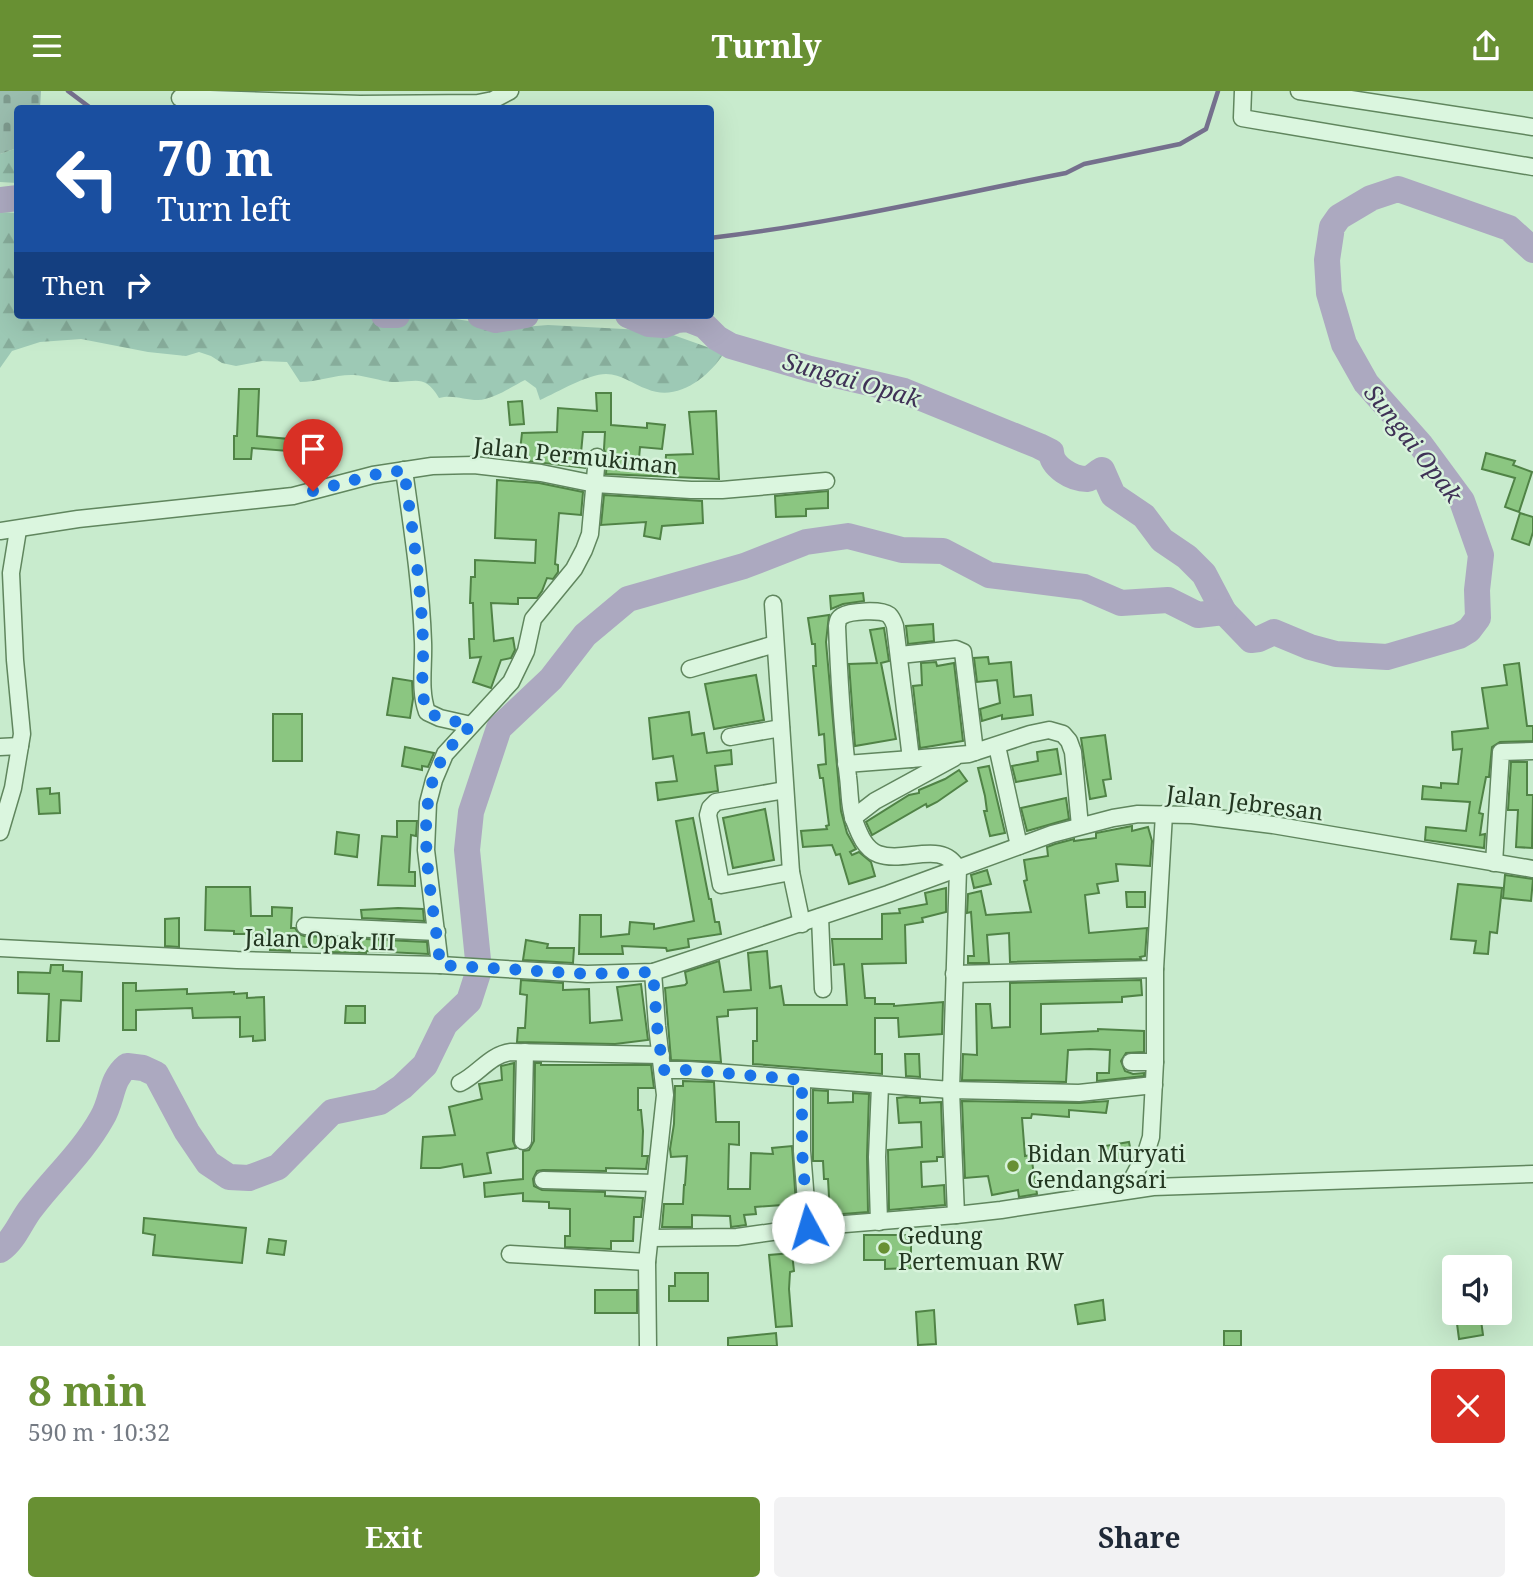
<!DOCTYPE html>
<html lang="en">
<head>
<meta charset="utf-8">
<style>
  body { margin:0; font-family:"Noto Serif",serif; background:#f2f2f3; color:#1f2937; height:100vh; display:flex; flex-direction:column; font-size:26px; white-space:nowrap }
  * { box-sizing:border-box; margin:0 }
  p { font-size:23px; color:#747a83 }
  .icon { flex:none; width:38px; height:38px; fill:none; stroke:currentColor; stroke-width:2; stroke-linecap:round; stroke-linejoin:round }
  .map { position:relative; height:1255px; overflow:hidden }
  .drawer { display:flex; flex-direction:column; background:#fff; flex:1 }
  .drawer>* { flex:none }
  .top-card { position:absolute; left:14px; top:14px; width:700px; height:214px; border-radius:7px; box-shadow:0 7px 28px #0002; background:#1a4fa0; color:#fff; overflow:hidden }
  .controls { position:absolute; left:1442px; top:1164px; display:grid; gap:14px }
  .controls a { display:grid; place-items:center; width:70px; height:70px; border-radius:7px; background:#fff; box-shadow:0 7px 28px #0002; font-size:35px }
  .pin { position:absolute; display:grid; place-items:center; width:60px; height:60px; color:#fff; margin:-72px -30px; border-radius:50% 50% 50% 0; rotate:-45deg; box-shadow:0 0 7px #0007 }
  .pin .icon { rotate:45deg }
  .me { position:absolute; width:77px; margin:-38px; rotate:354deg; stroke-linejoin:round; filter:drop-shadow(0 0 5px #0008) }
  .turn { display:flex; align-items:center; gap:24px; height:147px; padding:0 28px; font-size:32px }
  .turn .icon { width:91px; height:91px; stroke-width:2.5 }
  .turn b { display:block; font-size:49px; line-height:60px }
  .then { display:flex; align-items:center; height:66px; padding:0 28px; background:#0003; gap:14px; font-size:26px }
  .round { display:grid; place-items:center; flex:none; width:74px; height:74px; border-radius:7px; background:#f2f2f3 }
  .headline { display:flex; align-items:center; justify-content:space-between; height:119px; padding:0 28px }
  h1 { font-size:42px; font-weight:700; line-height:52px; color:#689033 }
  .cta { display:flex; gap:14px; margin-top:auto; padding:14px 28px }
  .cta a { flex:1; height:80px; border-radius:7px; background:#689033; color:#fff; font-size:28px; font-weight:700; line-height:80px; text-align:center }
  .cta a+a { background:#f2f2f3; color:#1f2937 }
  header { display:flex; justify-content:space-between; align-items:center; height:91px; padding:0 28px; background:#689033; color:#fff; font-size:32px; font-weight:700 }
  .map>svg:first-child { display:block }
</style>
</head>
<body>
<header><svg class="icon" aria-label="menu" viewBox="0 0 24 24"><path d="M4 6h16M4 12h16M4 18h16"/></svg>Turnly<svg class="icon" aria-label="share" viewBox="0 0 24 24"><path d="M12 15V3M7 8l5-5 5 5M5 13v7h14v-7"/></svg></header>
<div class="map">
<svg width="1533" height="1255" viewBox="0 0 1533 1255">
  <defs>
    <pattern id="forest-firs" width="22" height="20" patternUnits="userSpaceOnUse" patternTransform="scale(1.75)"><rect width="22" height="20" fill="#9dc9b5"/><path d="M5 1l3.5 6h-7zM16 11l3.5 6h-7z" fill="#87ad9b"/></pattern>
    <pattern id="cemetery-stones" width="16" height="16" patternUnits="userSpaceOnUse" patternTransform="scale(1.75)"><rect width="16" height="16" fill="#9bbeaf"/><path d="M2 7V4a2 2 0 0 1 4 0v3zM10 15v-3a2 2 0 0 1 4 0v3z" fill="#7e9b8e"/></pattern>
  </defs>
  <rect width="100%" height="100%" fill="#c8ebcd"/>
  <!-- forest -->
  <g fill="url(#forest-firs)">
    <path d="M17,57V92L0,91V63Z"/>
    <path d="M0,121L17,122L18,224H431L511,237L548,234L662,240L724,262C708,287 677,311 647,298C632,293 622,283 606,283C588,283 558,301 540,309L536,297L525,289C511,296 494,308 478,309C464,309 453,303 439,307C424,282 416,292 392,291C380,290 367,285 354,284C337,283 318,291 300,291L287,271L262,270L236,275L222,272L211,265L199,261L186,265L148,261L81,248L40,251L12,260L0,277Z"/>
  </g>
  <!-- cemetery -->
  <path fill="url(#cemetery-stones)" d="M0,0H41L40,17L18,18L17,57L0,63Z"/>
  <g fill="none" stroke-linecap="round" stroke-linejoin="round">
    <!-- stream -->
    <g stroke="#75708d" stroke-width="4.5">
      <path d="M68,0L92,18"/>
      <path d="M710,147C830,133 948,105 1066,82L1084,73L1180,53L1206,38L1218,0"/>
    </g>
    <!-- river -->
    <g stroke="#aca9c0" stroke-width="26">
      <path d="M0,109L18,107"/>
      <path d="M384,224H397"/>
      <path d="M480,224L496,229L526,224"/>
      <path d="M628,224L649,233L664,234L677,229L687,228L705,235L717,247L731,255L810,278L904,300L1039,355L1051,361C1052,376 1072,388 1087,388C1093,387 1096,382 1102,379L1113,404L1144,425L1162,449L1187,466L1204,483L1224,521L1251,549L1259,548L1274,541L1310,556L1336,563L1387,566L1459,545L1469,539L1478,527L1477,499L1481,464L1462,410L1420,353L1366,292L1344,253L1329,202L1327,169L1332,136L1339,126L1371,107L1398,98L1509,137L1533,159"/>
      <path d="M0,1159C15,1149 21,1129 32,1116C55,1086 83,1061 102,1027C113,1009 110,989 127,975L143,977L156,983L187,1041L208,1072L229,1086L249,1087L278,1076L332,1021L380,1011L402,996L425,974L445,933L469,910L479,879L467,759L471,721L499,637L551,588L585,544L628,508L744,475L806,451L848,445L902,459L943,460L989,484L1084,496L1121,512L1168,509L1198,524L1224,521"/>
    </g>
  </g>
  <!-- building -->
  <g fill="#8bc681" stroke="#508346" stroke-width="2">
    <path d="M239,298H259L257,345L289,348L288,360L252,357L251,368H234V345H237Z"/>
    <path d="M596,302H611V334L647,337V332L665,334L662,358L640,356L638,379L665,382L666,364L693,363L689,321L716,320L719,388L606,383L607,367L604,358L605,341H583L581,362H587L585,377L519,369L522,342L557,341L558,317L597,320Z"/>
    <path d="M522,310L524,333L510,334L508,311Z"/>
    <path d="M1486,362L1515,370L1513,374L1532,381L1519,421L1505,416L1515,387L1482,378Z"/>
    <path d="M497,389L539,392L583,401L581,424L559,422L555,473L558,474V481L553,488L547,487L542,500L537,507H518V513L491,512L494,550L513,547L515,559L511,567L501,569L491,597L473,591L481,566L470,567L469,548H474L473,512H470L471,486H475V469L535,472L536,449L495,447Z"/>
    <path d="M828,400V417L806,418V425L776,426L775,405Z"/>
    <path d="M604,404L702,410L703,432L662,435L660,448L644,445L646,431L601,434Z"/>
    <path d="M1520,422L1533,426V441L1529,454L1512,448Z"/>
    <path d="M863,502L864,510L843,513L831,518L830,505Z"/>
    <path d="M829,524L826,551L841,720L847,742L856,758L850,761L852,764L859,761L871,771L875,785L849,793L840,763L836,764L832,754L803,756L801,740L827,738L826,735L829,734L823,687H820L818,674L826,673L824,643L819,644L813,575H816L815,553H812L808,527Z"/>
    <path d="M933,533L934,550L908,553L906,535Z"/>
    <path d="M884,537L889,570L881,572L896,648L855,655L849,573L877,572L870,539Z"/>
    <path d="M988,566L989,573L1011,571L1014,606L1031,604L1033,624L1002,628V624L982,630L980,618L1000,612L997,589L977,591L974,567Z"/>
    <path d="M936,571L937,575L954,572L963,650L920,657L913,595L922,594L921,572Z"/>
    <path d="M1519,572L1527,635H1533V650L1500,651L1492,656L1489,686H1486L1479,722L1483,723L1480,744L1485,743L1484,757L1425,749L1426,736L1466,740L1470,711L1422,708L1423,695L1441,697V692L1458,693L1462,658L1453,659L1452,641L1488,637L1482,597L1507,594L1504,574Z"/>
    <path d="M756,584L764,629L714,638L705,593Z"/>
    <path d="M393,587L412,590L413,608L410,627L387,624Z"/>
    <path d="M689,621L692,644L704,642L707,662L731,659L732,673L715,675L718,700L658,709L656,692L677,690L673,665L653,668L649,627Z"/>
    <rect x="273" y="623" width="29" height="47"/>
    <path d="M1105,644L1111,688L1103,689L1106,705L1090,708L1081,647Z"/>
    <path d="M405,656L434,662L428,676L422,675V679L402,675Z"/>
    <path d="M1057,658L1061,683L1016,691L1012,675L1038,670L1037,661Z"/>
    <path d="M1511,671H1527V704H1533L1532,757L1516,756L1518,719H1508Z"/>
    <path d="M989,675L1005,742L990,745L984,720H987L985,705L978,677Z"/>
    <path d="M959,679L967,690L937,711L927,716L926,713L872,744L866,731L909,704L919,702V699L945,688Z"/>
    <path d="M50,697V703L59,702L60,722L39,723L37,698Z"/>
    <path d="M1066,707L1069,728L1027,740L1021,717Z"/>
    <path d="M765,718L774,769L733,777L723,727Z"/>
    <path d="M693,727L709,808H711L715,831H719L721,843L688,848L689,856L667,860L666,857L622,855L623,863H579L580,824H601V846L629,843L630,831L654,833V838L694,830L676,730Z"/>
    <path d="M397,730H417L416,745L411,744L409,781H415V795L378,794L382,745L397,746Z"/>
    <path d="M1132,735V740L1148,736L1152,750L1150,775L1116,773L1118,790L1097,793L1099,802L1085,804L1089,842L1147,837L1145,865L1140,866L1141,868L1010,871L1009,842L987,844L989,872H968V865H974L971,821L967,822L968,803L981,800L986,824L1031,821L1024,790L1027,789L1024,769L1048,765L1047,756L1055,753L1074,748V750L1096,747V742Z"/>
    <path d="M337,741L359,744L357,766L335,763Z"/>
    <path d="M987,779L991,793L974,797L971,784Z"/>
    <path d="M1505,784L1533,788L1531,810L1503,807Z"/>
    <path d="M1458,793L1502,797L1497,842L1490,841L1488,863L1474,862L1476,850L1451,848Z"/>
    <path d="M206,796H250L251,825H272V816L292,817L291,837H295L299,843L304,845L427,851L428,863L366,860V862L326,861V857L290,855V860L270,859L271,849H250L251,843H234V840L205,839Z"/>
    <path d="M946,797V821L922,827L923,831L905,834L906,872L862,873L865,907H875V913H894V915L943,911L942,943L899,946L898,927H875V963H882V983L753,973V950H757V917L728,919V925L717,926L721,971L671,969L665,897L685,894L687,892L685,881L719,870L724,901L751,899L748,862L767,860L770,897L781,895L784,914H847L844,873L834,874L832,848H882V823L900,822L899,818L927,813L925,802Z"/>
    <path d="M1126,801H1145V816H1127Z"/>
    <path d="M398,817L423,818L424,830L362,827L361,819Z"/>
    <path d="M179,827V856L165,855V828Z"/>
    <path d="M526,849L548,853L547,857H574L573,872L523,869Z"/>
    <path d="M51,874H63V880L82,881L81,910L61,909L59,950H47L49,903L18,902V881L50,882Z"/>
    <path d="M521,889L563,892V899L589,898L590,932L622,929L617,896L641,893L648,949L615,953L517,951L518,937H525L527,904L520,903Z"/>
    <path d="M1141,889L1142,904L1122,906V911L1041,913V943L1098,940V938L1144,940V961L1126,962L1121,970L1125,980L1133,983L1144,982V985L1097,990V982H1109L1110,959L1090,958L1068,959L1066,991L962,989L963,963L977,964L976,913H990L992,937L1010,936V892Z"/>
    <path d="M123,892H136V900L187,898V903L234,901V903L247,902V907L264,906L265,949L253,950V945L240,946V926L193,927L192,917L136,919V939H123Z"/>
    <path d="M346,915H365V932H345Z"/>
    <path d="M905,963H919L920,986L906,985Z"/>
    <path d="M514,972L513,1050L516,1057L487,1062L491,1082L464,1086L462,1073L440,1077H421L423,1046L455,1044L449,1016L482,1008L479,993L502,989L501,975Z"/>
    <path d="M535,972H541V974H651L654,997H638V1019H641L643,1040L642,1065H648L646,1078L606,1077V1080L543,1079L537,1080L533,1088L534,1095L542,1099L605,1101V1105L643,1107L641,1126H634L633,1150H611V1158L565,1156V1145H570V1118L549,1117V1111L523,1110V1102L485,1106L484,1092L523,1088V1060L529,1059L534,1050Z"/>
    <path d="M683,990L714,991L716,1031H739V1054L729,1053L728,1098H750L751,1062L773,1063L772,1057L792,1055L796,1113L755,1116L756,1123L744,1124L746,1134L731,1136L730,1125L692,1124V1136H662L664,1113H683L684,1094H685L687,1065L671,1066L670,1058L674,1033L675,995H683Z"/>
    <path d="M813,999L828,1000V1012L853,1011V1002L869,1003L867,1066L868,1121L830,1124L828,1088H824L823,1070H813Z"/>
    <path d="M906,1006L920,1007V1012L941,1011L943,1066H937V1070L921,1071L922,1096L944,1094L945,1114L889,1119L888,1059L922,1056L921,1031L899,1032L897,1007Z"/>
    <path d="M962,1010L1079,1012L1108,1010L1106,1022L1069,1019V1026L1032,1023L1031,1027H1022L1025,1065L1031,1064L1037,1103L1019,1106L1018,1099L992,1104L988,1085L965,1087Z"/>
    <path d="M1129,1051L1132,1067L1108,1071L1105,1055Z"/>
    <path d="M144,1127L246,1137L242,1172L153,1164L155,1144L143,1142Z"/>
    <path d="M864,1144H911V1177L885,1178V1169H864Z"/>
    <path d="M269,1148L286,1150L284,1164L267,1162Z"/>
    <path d="M792,1162L794,1180L790,1181L789,1198L792,1235L776,1236L769,1164Z"/>
    <path d="M675,1182H708V1210H669V1195H675Z"/>
    <rect x="595" y="1199" width="42" height="23"/>
    <path d="M1103,1209L1105,1229L1078,1233L1075,1214Z"/>
    <path d="M934,1219L936,1253L918,1254L916,1221Z"/>
    <path d="M1480,1222L1483,1244L1459,1248L1456,1225Z"/>
    <rect x="1224" y="1240" width="17" height="15"/>
    <path d="M776,1242L777,1255H728V1247Z"/>
  </g>
  <g fill="none" stroke-linecap="round" stroke-linejoin="round">
    <defs>
      <g id="minor">
        <path d="M1243,0L1242,27L1533,76"/>
        <path d="M1299,0L1533,36"/>
        <path d="M180,7L360,13L478,12L493,9L510,0"/>
        <path d="M404,379C412,436 421,493 423,551C424,574 419,599 427,621L440,627L471,634"/>
        <path d="M0,440L78,428L293,405L373,384L432,375L474,374L541,382L595,393L691,399H722L826,390"/>
        <path d="M773,513L791,781L802,833"/>
        <path d="M900,564L956,558L963,561L975,661"/>
        <path d="M690,578L775,553"/>
        <path d="M730,646L781,637"/>
        <path d="M997,655L1019,755"/>
        <path d="M0,656L20,655"/>
        <path d="M846,673L911,668"/>
        <path d="M785,699L716,711L710,717L708,724L721,794L791,781"/>
        <path d="M853,727L875,710L954,667"/>
        <path d="M0,741L13,697L22,643L15,569L11,482L18,439"/>
        <path d="M1494,772L1501,661L1533,660"/>
        <path d="M820,826L823,898"/>
        <path d="M305,835L437,841"/>
        <path d="M0,857L237,869L440,874L587,883L653,881L888,803L1052,743L1113,727L1138,723L1192,724L1273,734L1533,778"/>
        <path d="M440,874L426,759L428,712L434,689L445,663L511,591L526,560L533,528L574,478L584,459L590,443L597,366"/>
        <path d="M954,883L1155,878"/>
        <path d="M1131,971H1155"/>
        <path d="M663,979H689L951,999L958,778C942,748 905,773 878,763C864,757 859,742 854,729C849,716 850,700 848,686C842,636 839,585 837,535C838,530 837,528 842,525C850,520 881,518 889,524C891,526 894,532 895,535L911,668L969,663L1030,643L1049,639L1063,643L1069,650L1073,661L1080,735"/>
        <path d="M802,989V1060L808,1136"/>
        <path d="M460,992C479,983 489,964 511,961L661,964"/>
        <path d="M523,1050L525,961"/>
        <path d="M543,1089L655,1092"/>
        <path d="M1127,1098L1146,1062L1151,1046L1155,971V878L1164,723"/>
        <path d="M956,1124L951,999L1079,1002L1154,994"/>
        <path d="M879,1131L877,1066L880,995"/>
        <path d="M650,1147L737,1146L808,1136L956,1124L1001,1119L1153,1096L1533,1083"/>
        <path d="M510,1163L647,1171"/>
        <path d="M648,1255L647,1171L665,1004L657,935L653,881"/>
      </g>
    </defs>
    <!-- minor casing -->
    <use href="#minor" stroke="#60865e" stroke-width="19"/>
    <!-- minor -->
    <use href="#minor" stroke="#dbf6df" stroke-width="16"/>
  </g>
  <g fill="none" stroke-linecap="round" stroke-linejoin="round">
    <!-- route -->
    <path stroke="#1a73e8" stroke-width="12" stroke-dasharray="0 21.6" d="M313,400L373,384L404,379C412,436 421,493 423,551C424,574 419,599 427,621L440,627L471,634C463,643 453,652 446,662C408,716 435,813 440,874L587,883L653,881L657,935L663,979H689L802,989V1060L808,1136"/>
  </g>
  <!-- markers -->
  <g fill="#689033" stroke="#d7f3db" stroke-width="2.5">
    <circle cx="1013" cy="1075" r="7"/>
    <circle cx="884" cy="1157" r="7"/>
  </g>
  <g text-anchor="middle" dominant-baseline="central" stroke-width="5" stroke-linejoin="round" paint-order="stroke">
    <!-- street labels -->
    <g font-size="23" fill="#233721" stroke="#d7f3db">
      <text transform="translate(576 364) rotate(6)">Jalan Permukiman</text>
      <text transform="translate(1245 711) rotate(7)">Jalan Jebresan</text>
      <text transform="translate(320 848) rotate(2)">Jalan Opak III</text>
    </g>
    <!-- poi labels -->
    <g font-size="23" fill="#233721" stroke="#d7f3db" text-anchor="start">
      <text x="1027" y="1062">Bidan Muryati<tspan x="1027" dy="26">Gendangsari</tspan></text>
      <text x="898" y="1144">Gedung<tspan x="898" dy="26">Pertemuan RW</tspan></text>
    </g>
    <!-- water labels -->
    <g font-size="24" font-style="italic" fill="#3f3156" stroke="#d7f3db">
      <text transform="translate(852 288) rotate(16)">Sungai Opak</text>
      <text transform="translate(1414 352) rotate(52)">Sungai Opak</text>
    </g>
  </g>
</svg>
<div class="controls">
<a><svg class="icon" aria-label="sound" viewBox="0 0 24 24"><path d="M4 9h4l5-4v14l-5-4H4zM17 9q2 3 0 6"/></svg></a>
</div>
<div class="pin" style="left:313px;top:400px;background:#d93025"><svg class="icon" aria-label="arrive" viewBox="0 0 24 24"><path d="M6 21V4h12l-3 4 3 4H6"/></svg></div>
<svg class="me" style="left:808px;top:1136px" viewBox="-20 -20 40 40"><circle r="19" fill="#fff"/><path d="M0-13L10 11 0 6-10 11z" fill="#1a73e8"/></svg>
<div class="top-card">
<div class="turn"><svg class="icon" aria-label="left" viewBox="0 0 24 24"><path d="M17 20v-9H6M10 6l-5 5 5 5"/></svg><div><b>70 m</b>Turn left</div></div>
<div class="then">Then<svg class="icon" aria-label="right" viewBox="0 0 24 24"><path d="M7 20v-9h11M14 6l5 5-5 5"/></svg></div>
</div>
</div>
<section class="drawer">
<div class="headline"><div><h1>8 min</h1><p>590 m · 10:32</p></div><a class="round" style="background:#d93025;color:#fff"><svg class="icon" aria-label="close" viewBox="0 0 24 24"><path d="M6 6l12 12M18 6L6 18"/></svg></a></div>
<div class="cta"><a>Exit</a><a>Share</a></div>
</section>
</body>
</html>
